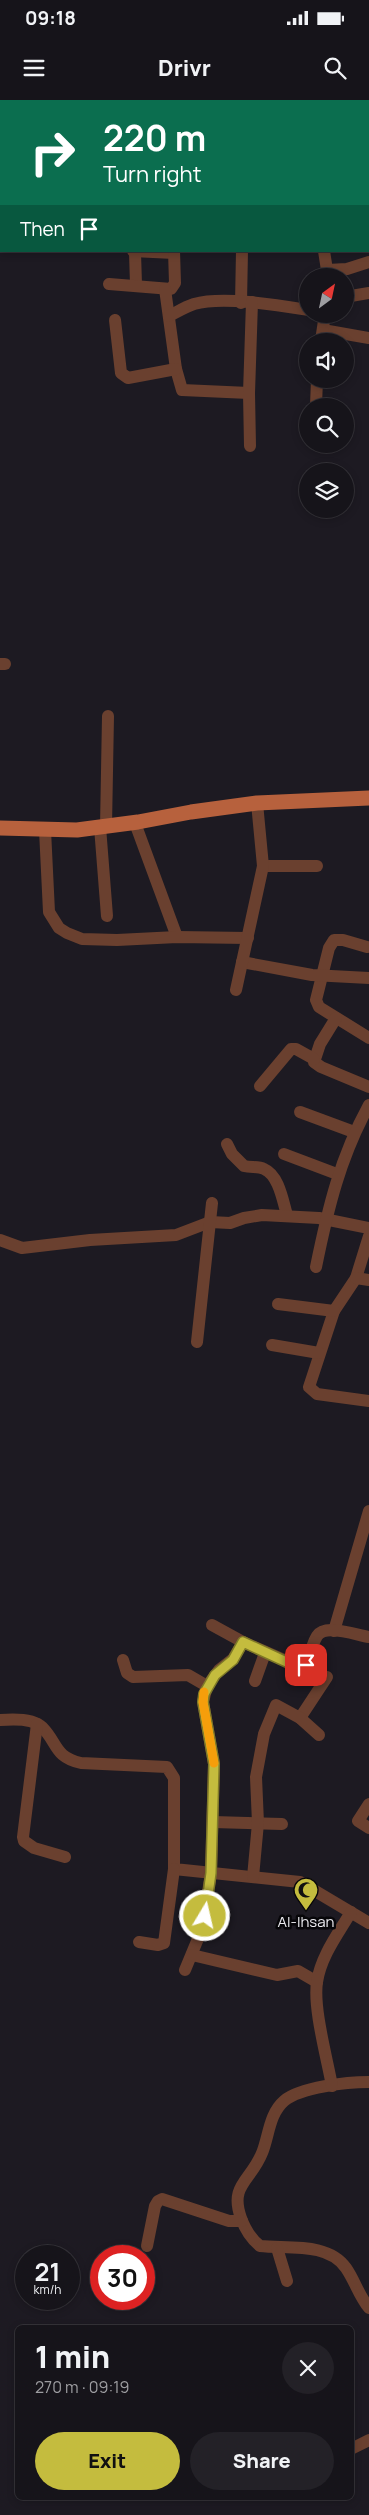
<!DOCTYPE html>
<html lang="en">
<head>
<meta charset="utf-8">
<style>
  body { margin:0; font-family:Manrope,sans-serif; background:#232127; color:#f1f3f6; height:100vh; display:flex; flex-direction:column; font-size:19px; white-space:nowrap }
  * { box-sizing:border-box; margin:0 }
  p { font-size:16px; color:#9e9ea2 }
  .icon { flex:none; width:28px; height:28px; fill:none; stroke:currentColor; stroke-width:2; stroke-linecap:round; stroke-linejoin:round }
  .map { position:relative; flex:1; overflow:hidden }
  .drawer { position:absolute; left:15px; top:2225px; width:339px; height:175px; display:flex; flex-direction:column; background:#16141a; border-radius:8px; box-shadow:0 2px 8px #0003,0 0 0 1px #353339 }
  .drawer>* { flex:none }
  .guide { position:absolute; left:0px; top:0px; width:370px; height:152px; box-shadow:0 2px 8px #0003,0 0 0 1px #353339; background:#0b6e4f; color:#fff; overflow:hidden }
  .needle { width:32px; rotate:33deg }
  .tools { position:absolute; left:299px; top:168px; display:grid; gap:10px }
  .tools a { display:grid; place-items:center; width:55px; height:55px; border-radius:50%; background:#16141a; box-shadow:0 2px 8px #0003,0 0 0 1px #353339; font-size:25px }
  .speed { position:absolute; left:15px; top:2145px; display:flex; gap:10px; font-size:25px; font-weight:700; text-align:center }
  .speed>* { display:grid; place-content:center; width:65px; height:65px; border-radius:50%; background:#16141a; box-shadow:0 2px 8px #0003,0 0 0 1px #353339; line-height:1 }
  .speed small { font-size:12px; font-weight:400 }
  .speed .limit { border:8px solid #d22; background:#fff; color:#111 }
  .pin { position:absolute; display:grid; place-items:center; width:42px; height:42px; color:#fff; margin:-21px; border-radius:10px; box-shadow:0 2px 8px #0006 }
  .me { position:absolute; width:55px; margin:-28px; rotate:9deg; stroke-linejoin:round; filter:drop-shadow(0 0 4px #0008) }
  .turn { display:flex; align-items:center; gap:18px; height:105px; padding:0 20px; font-size:22px }
  .turn .icon { width:65px; height:65px; stroke-width:2.5 }
  .turn b { display:block; font-size:35px; line-height:42px }
  .then { display:flex; align-items:center; height:48px; padding:0 20px; background:#0003; gap:10px; font-size:19px }
  .round { display:grid; place-items:center; flex:none; width:52px; height:52px; border-radius:26px; background:#232127 }
  .summary { display:flex; align-items:center; justify-content:space-between; height:85px; padding:0 20px }
  h1 { font-size:30px; font-weight:800; line-height:38px }
  .cta { display:flex; gap:10px; margin-top:auto; padding:10px 20px }
  .cta a { flex:1; height:58px; border-radius:30px; background:#c4bc3e; color:#111; font-size:20px; font-weight:800; line-height:58px; text-align:center }
  .cta a+a { background:#232127; color:#f1f3f6 }
  .status { display:flex; justify-content:space-between; align-items:center; height:35px; padding:0 25px; background:#16141a; direction:ltr }
  .status svg { height:14px; fill:currentColor }
  header { display:flex; justify-content:space-between; align-items:center; height:65px; padding:0 20px; background:#16141a; font-size:22px; font-weight:800 }
  .map>svg:first-child { display:block }
</style>
</head>
<body>
<div class="status"><b>09:18</b><svg viewBox="0 0 49 12"><path d="M0 12V9h3v3zM5 12V6h3v6zM10 12V3h3v9zM15 12V0h3v12zM26 1h20v11H26zM47 4h2v5h-2z"/></svg></div>
<header><svg class="icon" aria-label="menu" viewBox="0 0 24 24"><path d="M4 6h16M4 12h16M4 18h16"/></svg>Drivr<svg class="icon" aria-label="search" viewBox="0 0 24 24"><circle cx="10" cy="10" r="6"/><path d="M15 15l6 6"/></svg></header>
<div class="map">
<svg width="369" height="2415" viewBox="0 0 369 2415">
  <rect width="100%" height="100%" fill="#1d1a22"/>
  <g fill="none" stroke-linecap="round" stroke-linejoin="round">
    <!-- minor -->
    <g stroke="#6a402f" stroke-width="12">
      <path d="M208,1V0"/>
      <path d="M133,151L174,153"/>
      <path d="M324,151L327,170"/>
      <path d="M135,152L136,184"/>
      <path d="M327,176V170L347,169L369,162"/>
      <path d="M109,184L171,189L175,183L174,151"/>
      <path d="M165,189L176,269L182,290L249,293"/>
      <path d="M345,197L369,193"/>
      <path d="M241,203L242,151"/>
      <path d="M169,216C177,212 185,207 194,204C223,196 277,205 308,210"/>
      <path d="M115,220L121,273L128,278L176,269"/>
      <path d="M323,230L369,238"/>
      <path d="M321,241L325,214"/>
      <path d="M316,306L317,279"/>
      <path d="M250,346L249,293L252,202"/>
      <path d="M0,564H5"/>
      <path d="M135,723L177,837"/>
      <path d="M100,727L107,816"/>
      <path d="M106,727L108,616"/>
      <path d="M45,730L49,812L59,828L67,833L82,839L117,840L177,837L248,838"/>
      <path d="M263,766H317"/>
      <path d="M367,847L343,840H334L329,848L316,900L319,907L369,938"/>
      <path d="M242,862L312,875L369,878"/>
      <path d="M236,890L263,766L257,703"/>
      <path d="M336,918L320,944L314,962L321,967L369,987"/>
      <path d="M260,986L291,949H296L314,959"/>
      <path d="M300,1012L354,1032"/>
      <path d="M227,1044L232,1054L244,1066C251,1068 258,1066 264,1069C279,1075 283,1102 287,1115"/>
      <path d="M284,1054L337,1074"/>
      <path d="M369,1136L356,1178L334,1211L309,1287L317,1294L369,1301"/>
      <path d="M0,1140L22,1148L90,1140L176,1135L210,1122L230,1123L244,1118L262,1115L319,1118L369,1128"/>
      <path d="M316,1167C328,1108 340,1058 369,1005"/>
      <path d="M356,1178L369,1180"/>
      <path d="M278,1204L334,1211"/>
      <path d="M197,1242L212,1103"/>
      <path d="M272,1245L319,1253"/>
      <path d="M212,1525L243,1542"/>
      <path d="M334,1531L369,1411"/>
      <path d="M123,1560L127,1573L133,1577L188,1575L207,1586L203,1602L214,1664L211,1773L202,1829L185,1870"/>
      <path d="M255,1581L265,1553"/>
      <path d="M207,1586L219,1570L233,1559L243,1542L300,1567L308,1563C310,1554 312,1544 317,1536C325,1523 356,1535 369,1537"/>
      <path d="M300,1618L327,1577"/>
      <path d="M0,1620C12,1619 33,1618 42,1627C58,1643 54,1657 81,1663L167,1667L174,1678V1769L300,1782L369,1823"/>
      <path d="M37,1624L23,1737L24,1741L34,1748L65,1757"/>
      <path d="M369,1704L358,1721L369,1728"/>
      <path d="M213,1722L282,1724"/>
      <path d="M253,1777L258,1723L256,1677L264,1634L276,1605L300,1618L319,1635"/>
      <path d="M139,1842L158,1845L164,1843L174,1769"/>
      <path d="M192,1855L277,1875L298,1871L317,1882"/>
      <path d="M369,1982C348,1982 300,1987 284,2001C269,2014 269,2036 262,2053C251,2081 229,2085 241,2118C245,2129 250,2138 260,2146C288,2149 328,2142 346,2168C355,2181 359,2196 369,2208"/>
      <path d="M332,1986C327,1958 313,1908 317,1882C321,1856 338,1834 351,1812"/>
      <path d="M147,2146L155,2106L158,2101L162,2099L229,2121H242"/>
      <path d="M277,2148L287,2181"/>
      <path d="M351,2349L369,2340"/>
    </g>
    <!-- major -->
    <path stroke="#b7613d" stroke-width="15" d="M0,728L77,730L138,722L191,712L257,703L369,698"/>
  </g>
  <g fill="none" stroke-linecap="round" stroke-linejoin="round">
    <defs>
      <path id="route" d="M205,1816L211,1773L214,1664L203,1602L204,1594L215,1575L233,1560L243,1542L293,1565L300,1567L306,1565"/>
    </defs>
    <!-- route casing -->
    <use href="#route" stroke="#7f7a28" stroke-width="12"/>
    <!-- route -->
    <use href="#route" stroke="#c4bc3e" stroke-width="9"/>
    <!-- slow -->
    <path stroke="#f59e0b" stroke-width="9" d="M204,1592L203,1602L214,1663"/>
  </g>
  <!-- icons -->
  <defs>
    <symbol id="mosque-pin" viewBox="-11 -11 22 30"><path d="M0 17L-7.5 6A9.5 9.5 0 1 1 7.5 6Z" fill="#c4bc3e" stroke="#070609"/><path d="M3.5-4.9A6 6 0 1 0 3.5 4.9A5 5 0 1 1 3.5-4.9Z" fill="#111"/></symbol>
  </defs>
  <g fill-rule="evenodd">
    <use href="#mosque-pin" x="292" y="1776" width="28" height="38"/>
  </g>
  <g text-anchor="middle" dominant-baseline="central" stroke-width="5" stroke-linejoin="round" paint-order="stroke">
    <!-- poi labels -->
    <g font-size="15" fill="#ecebf0" stroke="#070609">
      <text x="306" y="1821">Al-Ihsan</text>
    </g>
  </g>
</svg>
<div class="tools">
<a><svg class="needle" viewBox="-14 -14 28 28"><path d="M0-13l5 13h-10z" fill="#e53935"/><path d="M0 13l5-13h-10z" fill="#9e9ea2"/></svg></a>
<a><svg class="icon" aria-label="sound" viewBox="0 0 24 24"><path d="M4 9h4l5-4v14l-5-4H4zM17 9q2 3 0 6"/></svg></a>
<a><svg class="icon" aria-label="search" viewBox="0 0 24 24"><circle cx="10" cy="10" r="6"/><path d="M15 15l6 6"/></svg></a>
<a><svg class="icon" aria-label="layers" viewBox="0 0 24 24"><path d="M12 4l9 5-9 5-9-5zM3 14l9 5 9-5"/></svg></a>
</div>
<div class="speed"><div>21<small>km/h</small></div><div class="limit">30</div></div>
<div class="pin" style="left:306px;top:1565px;background:#d93025"><svg class="icon" aria-label="arrive" viewBox="0 0 24 24"><path d="M6 21V4h12l-3 4 3 4H6"/></svg></div>
<svg class="me" style="left:205px;top:1816px" viewBox="-20 -20 40 40"><circle r="17" fill="#c4bc3e" stroke="#fff" stroke-width="3"/><path d="M0-11L8 9 0 5-8 9z" fill="#fff"/></svg>
<div class="guide">
<div class="turn"><svg class="icon" aria-label="right" viewBox="0 0 24 24"><path d="M7 20v-9h11M14 6l5 5-5 5"/></svg><div><b>220 m</b>Turn right</div></div>
<div class="then">Then<svg class="icon" aria-label="arrive" viewBox="0 0 24 24"><path d="M6 21V4h12l-3 4 3 4H6"/></svg></div>
</div>
<section class="drawer">
<div class="summary"><div><h1>1 min</h1><p>270 m · 09:19</p></div><a class="round"><svg class="icon" aria-label="close" viewBox="0 0 24 24"><path d="M6 6l12 12M18 6L6 18"/></svg></a></div>
<div class="cta"><a>Exit</a><a>Share</a></div>
</section>
</div>
</body>
</html>
